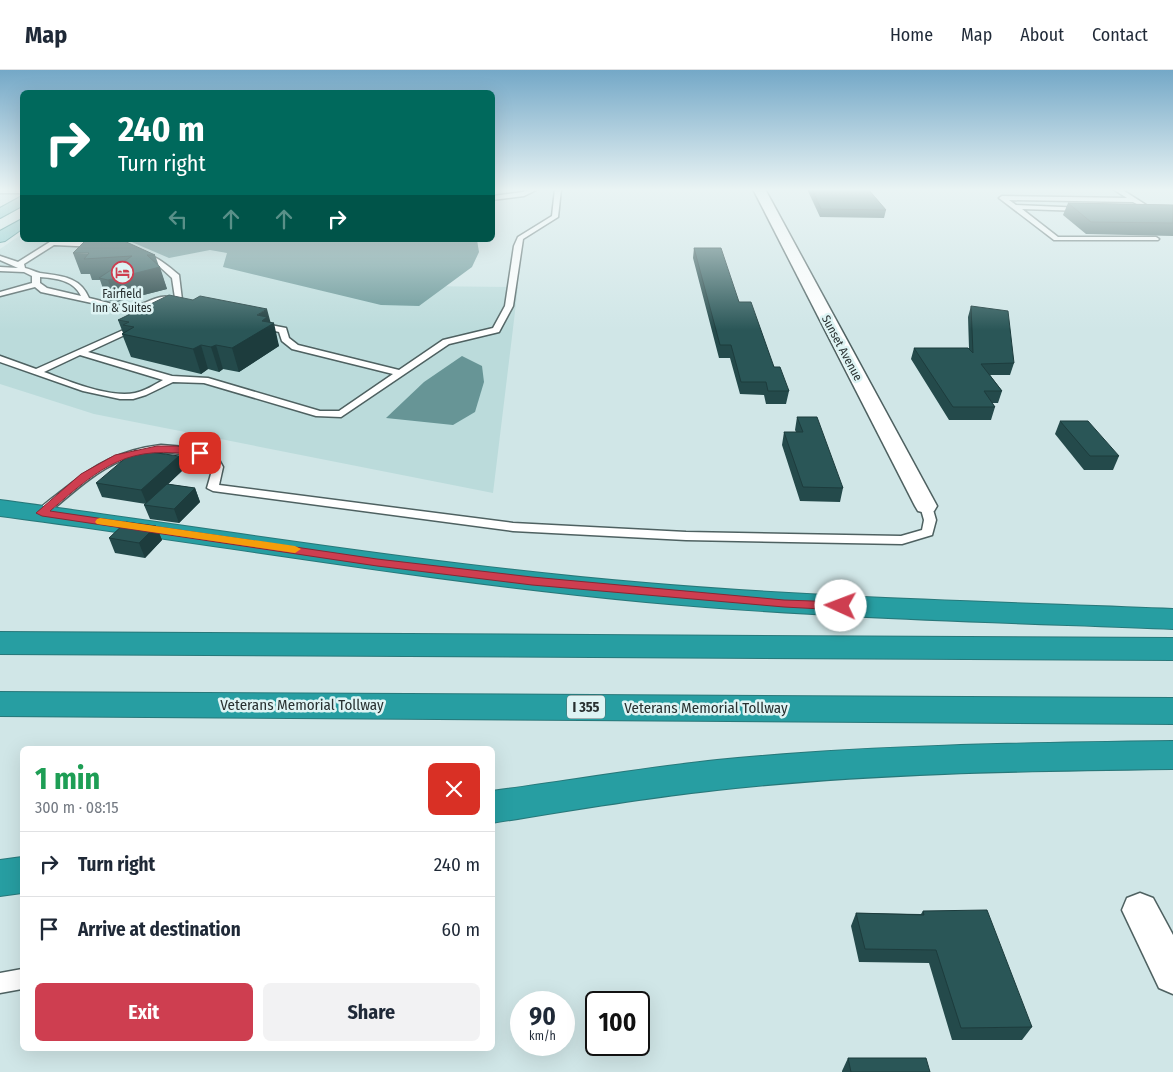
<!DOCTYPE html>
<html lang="en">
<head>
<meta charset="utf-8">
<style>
  body { margin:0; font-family:"Fira Sans Condensed",sans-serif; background:#f2f2f3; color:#1f2937; height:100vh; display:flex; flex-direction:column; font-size:19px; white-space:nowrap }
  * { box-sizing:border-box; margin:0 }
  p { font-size:16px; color:#747a83 }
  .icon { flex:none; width:28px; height:28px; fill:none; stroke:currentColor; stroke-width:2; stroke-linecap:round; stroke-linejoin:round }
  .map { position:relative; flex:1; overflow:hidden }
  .drawer { position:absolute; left:20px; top:676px; width:475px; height:305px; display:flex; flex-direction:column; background:#fff; border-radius:8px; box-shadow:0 5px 20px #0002 }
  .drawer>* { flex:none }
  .top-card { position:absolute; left:20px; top:20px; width:475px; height:152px; border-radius:8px; box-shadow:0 5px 20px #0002; background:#00695c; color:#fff; overflow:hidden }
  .speed { position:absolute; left:510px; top:921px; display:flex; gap:10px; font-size:25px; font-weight:700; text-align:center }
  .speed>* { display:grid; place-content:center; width:65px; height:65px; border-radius:50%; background:#fff; box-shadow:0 5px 20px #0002; line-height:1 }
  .speed small { font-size:12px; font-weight:400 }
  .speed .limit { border:2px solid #111; border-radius:8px; background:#fff; color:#111 }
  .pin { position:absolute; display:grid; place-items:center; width:42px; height:42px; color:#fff; margin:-21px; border-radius:10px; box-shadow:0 2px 8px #0006 }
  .me { position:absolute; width:55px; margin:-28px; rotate:272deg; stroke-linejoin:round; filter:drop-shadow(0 0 4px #0008) }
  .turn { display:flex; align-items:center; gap:18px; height:105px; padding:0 15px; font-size:22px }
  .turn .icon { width:65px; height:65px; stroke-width:2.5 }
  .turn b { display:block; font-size:35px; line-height:42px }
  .lanes { display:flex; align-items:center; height:48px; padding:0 15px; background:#0003; justify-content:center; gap:25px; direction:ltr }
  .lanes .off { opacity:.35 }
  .round { display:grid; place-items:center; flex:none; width:52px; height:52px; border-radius:8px; background:#f2f2f3 }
  .headline { display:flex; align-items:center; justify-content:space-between; height:85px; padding:0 15px }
  h1 { font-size:30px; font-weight:700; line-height:38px; color:#1e9e55 }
  .cta { display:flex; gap:10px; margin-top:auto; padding:10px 15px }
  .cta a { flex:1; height:58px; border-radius:8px; background:#ce3e50; color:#fff; font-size:20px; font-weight:700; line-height:58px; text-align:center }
  .cta a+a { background:#f2f2f3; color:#1f2937 }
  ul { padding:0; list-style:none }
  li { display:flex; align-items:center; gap:15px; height:65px; padding:0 15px; border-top:1px solid #e0e1e3 }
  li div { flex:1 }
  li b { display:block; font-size:19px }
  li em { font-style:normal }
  header { display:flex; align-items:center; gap:30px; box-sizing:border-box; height:70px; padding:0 25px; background:#fff; border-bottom:1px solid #e0e1e3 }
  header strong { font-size:24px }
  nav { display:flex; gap:28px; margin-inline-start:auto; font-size:18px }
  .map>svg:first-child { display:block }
</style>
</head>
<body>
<header>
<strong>Map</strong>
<nav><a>Home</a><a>Map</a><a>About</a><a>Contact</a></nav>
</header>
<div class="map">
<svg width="1173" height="1002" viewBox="0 0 1173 1002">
  <rect width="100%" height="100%" fill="#d0e6e7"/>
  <!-- built -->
  <path fill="#bbdbdb" d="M22,164V170H290L419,216L518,217L493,423L94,344L0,314V179Z"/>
  <!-- water -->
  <g fill="#679596">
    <path d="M127,170H477L479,182L472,197L419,236L381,235L223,197L227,183L210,180L169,188Z"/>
    <path d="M462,286L482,296L484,312L475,342L453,355L386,348L424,312Z"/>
  </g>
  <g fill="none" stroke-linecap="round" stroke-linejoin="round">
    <defs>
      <g id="lane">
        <rect x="0" y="119" width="22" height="4"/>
        <path d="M530,119H538L524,126L492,130V126L523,122Z"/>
        <path d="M555,119H561L558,147L523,169L513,236L499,262L449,274L341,347L316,346L204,313L173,312L146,325L133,329H120L83,321L0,292V286L36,299L139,253H142V257L88,282L172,306L208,308L320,341H339L393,304L292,279L282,271L279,262L255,256V252L286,258L289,268L298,275L399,300L443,270L493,258L505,236L514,176L518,167L552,146ZM80,285L163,310C154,315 145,321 135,323C108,328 69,311 44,302Z"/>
        <path d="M1113,119H1121L1154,140L1151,142L1141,141V139L1144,138L1133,132L1009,130L1016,135L1085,138L1083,141L1022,139L1058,167H1156L1159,169L1158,170H1054L999,128L1002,126L1127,128Z"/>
        <path d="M53,170L98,173L101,175L98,177L54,175L24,194L25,198C30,199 35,202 40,203C60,206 80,206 89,228C100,230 122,238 132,237C145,235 162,221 174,229L141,239L142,241L138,243L41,222L35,217L0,226V222L32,213V206L24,202L0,201V197L18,198L0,190V186L18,192ZM40,207C55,208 74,210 81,226L47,218L40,213Z"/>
        <path d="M140,184C154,183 168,196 179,205L182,230L175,228L172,208L159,196L140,186Z"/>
        <path d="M161,375L186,377L217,386L223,397L219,415L513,453L686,462L901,466L922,460L924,450L920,436L926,433L932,436L936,450L932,465L902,474L686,470L513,461L213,421L207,418L213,397L209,390C132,368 102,397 46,445L42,446L36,443C43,434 54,427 63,420C95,394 120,380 161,375Z"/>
        <path d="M22,899V919L0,923V903Z"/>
      </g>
      <g id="street">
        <path d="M753,119H765L937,436L934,441L926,443L918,441L915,436Z"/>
        <path d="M1140,823L1153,828L1173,865V924L1159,918L1122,840L1127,828Z"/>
      </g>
      <g id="primary">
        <path d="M22,126V136L0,148V138Z"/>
        <path d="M22,149V159L5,171L0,172V161Z"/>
      </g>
      <g id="highway">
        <path d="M0,430C215,459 430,495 646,513C822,528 997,532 1173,539V559C997,552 821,548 646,532C430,512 215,474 0,446Z"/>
        <path d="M0,562L1173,568V590L0,584Z"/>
        <path d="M0,622L1173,628V654L0,646Z"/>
        <path d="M1173,671V699C1021,701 868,703 717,720C642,728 567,741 492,753V721C567,711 642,698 717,690C868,675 1021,673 1173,671Z"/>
        <path d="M22,787V823L0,826V790Z"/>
      </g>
    </defs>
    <!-- lane casing -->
    <use href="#lane" stroke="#4e6161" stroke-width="3"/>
    <!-- street casing -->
    <use href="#street" stroke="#4e6161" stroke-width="3"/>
    <!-- primary casing -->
    <use href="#primary" stroke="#28787a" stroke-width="2"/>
    <!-- highway casing -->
    <use href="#highway" stroke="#28787a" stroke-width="2"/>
    <!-- lane -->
    <use href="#lane" fill="#fff" fill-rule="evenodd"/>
    <!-- street -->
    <use href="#street" fill="#fff" fill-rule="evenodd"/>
    <!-- primary -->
    <use href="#primary" fill="#7dc5c7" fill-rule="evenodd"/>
    <!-- highway -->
    <use href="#highway" fill="#279ea2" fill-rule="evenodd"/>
  </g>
  <!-- wall -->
  <g fill="#244a4b">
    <path d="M807,119H868L886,140L884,148L820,147Z"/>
    <path d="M1068,133L1173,135V166L1086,164L1063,145Z"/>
    <path d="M694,178L739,232L774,297L789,321L786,334H766L764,325L740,324L730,288H719L693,188Z"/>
    <path d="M73,183L155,185L167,219L116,232L107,230L100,210H92L90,204H81Z"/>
    <path d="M971,236L1014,293L1010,305H990L1002,321L998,333H992L995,337L991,350H949L911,289L914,278H969L968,247Z"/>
    <path d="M118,250L271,252L279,276L239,302L223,299L219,302L208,299L201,304L131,287L122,264L123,263Z"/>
    <path d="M797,347L843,418L840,432L800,431L782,375L784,362H796L795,360Z"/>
    <path d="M1060,351L1119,386L1113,400H1084L1055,364Z"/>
    <path d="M179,386L183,400L168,414L195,418L200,432L179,453L150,449L144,435L146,434L102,427L96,413Z"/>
    <path d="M156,456L162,470L145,488L115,483L109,468Z"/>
    <path d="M923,841L1032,957L1022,970H952L929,893L859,892L851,856L856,843L921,844Z"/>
    <path d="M848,988L930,1002H842V1001Z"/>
  </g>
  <!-- shaded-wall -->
  <g fill="#1d3c3d">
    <path d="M160,197L167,219L116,232L108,210Z"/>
    <path d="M267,239L271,254L274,253L279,276L239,302L232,278L257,245Z"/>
    <path d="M201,275L208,299L201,304L193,279Z"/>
    <path d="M216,275L223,299L219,302L211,277Z"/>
    <path d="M179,386L183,400L147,434L141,420Z"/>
    <path d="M195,418L200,432L179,453L174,439Z"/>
    <path d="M156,456L162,470L145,488L139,473Z"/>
  </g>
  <!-- building -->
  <g fill="#2a5657" stroke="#1d3c3d">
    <path d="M812,119H868L886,140L821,139Z"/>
    <path d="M1068,133L1173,135V153L1091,152Z"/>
    <path d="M86,170H122L155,185H147L160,197L108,210L99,208L132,186L84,189L89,183H73Z"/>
    <path d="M694,178H721L739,232H751L774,297H780L789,321H768L766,312H741L731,275H720Z"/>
    <path d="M169,225L193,230L200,226L267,239L257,245L267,247L262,251L274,253L232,278L216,275L211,277L201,275L193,279L122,264L134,257L123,255L129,252L118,250Z"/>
    <path d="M971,236L1008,241L1014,293L981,294L1002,321H984L995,337H953L914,278H968L973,283Z"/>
    <path d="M797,347H817L843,418L803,417L784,362H803Z"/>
    <path d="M1060,351H1088L1119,386H1090Z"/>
    <path d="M135,380L179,386L141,420L96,413Z"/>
    <path d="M167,414L195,418L174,439L144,435Z"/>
    <path d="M126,452L156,456L139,473L109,468Z"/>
    <path d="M987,840L1032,957L961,958L936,880L865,879L856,843L924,845L923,841Z"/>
    <path d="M848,988H926L930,1002H851Z"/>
  </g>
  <!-- sky -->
  <linearGradient id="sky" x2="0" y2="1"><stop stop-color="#74a8c7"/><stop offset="0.46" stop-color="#eaf4f4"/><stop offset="1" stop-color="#eaf4f4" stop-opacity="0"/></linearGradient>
  <rect width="1173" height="260" fill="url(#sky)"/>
  <!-- route -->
  <path fill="#ce3e50" stroke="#862834" d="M157,376H176L204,381L205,383L200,386C128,373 102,396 50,441L377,489L532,507L784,530L841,532L847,536L841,540L784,537L532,515L377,496L42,446L36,443L81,404L115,385Z"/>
  <!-- slow -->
  <path fill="#f59e0b" d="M100,448L295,476L301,479L295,483L97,454L95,452L97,449Z"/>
  <!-- icons -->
  <defs>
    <symbol id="hotel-ring" viewBox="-11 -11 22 22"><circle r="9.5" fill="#def4f4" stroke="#ce3e50" stroke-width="1.5"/><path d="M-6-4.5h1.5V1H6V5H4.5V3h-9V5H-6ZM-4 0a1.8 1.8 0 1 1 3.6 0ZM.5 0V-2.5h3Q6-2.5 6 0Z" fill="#ce3e50"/></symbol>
  </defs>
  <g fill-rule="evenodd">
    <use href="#hotel-ring" x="110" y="190" width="25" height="25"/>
  </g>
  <g text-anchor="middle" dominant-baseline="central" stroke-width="5" stroke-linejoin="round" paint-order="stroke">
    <!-- far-poi labels -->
    <g font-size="12" fill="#293131" stroke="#def4f4">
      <text x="122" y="224">Fairfield<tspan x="122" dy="14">Inn &amp; Suites</tspan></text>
    </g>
    <!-- far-street labels -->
    <g font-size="12" fill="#293131" stroke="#def4f4">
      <text transform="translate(842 278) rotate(62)">Sunset Avenue</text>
    </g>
    <!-- shield labels -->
    <rect fill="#def4f4" stroke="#5f6c6c" stroke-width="1" x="567" y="625.5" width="38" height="23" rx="4"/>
    <g font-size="14" font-weight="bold" fill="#293131">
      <text x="586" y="637">I 355</text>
    </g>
    <!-- street labels -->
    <g font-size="15" fill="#293131" stroke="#def4f4">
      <text x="302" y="635">Veterans Memorial Tollway</text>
      <text x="706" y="638">Veterans Memorial Tollway</text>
    </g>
  </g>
</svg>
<div class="speed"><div>90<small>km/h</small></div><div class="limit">100</div></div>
<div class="pin" style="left:200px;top:383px;background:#d93025"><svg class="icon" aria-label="arrive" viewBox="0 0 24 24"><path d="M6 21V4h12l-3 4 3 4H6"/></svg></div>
<svg class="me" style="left:841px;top:536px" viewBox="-20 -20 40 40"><circle r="19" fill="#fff"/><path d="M0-13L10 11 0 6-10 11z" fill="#ce3e50"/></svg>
<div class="top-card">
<div class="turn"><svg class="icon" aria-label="right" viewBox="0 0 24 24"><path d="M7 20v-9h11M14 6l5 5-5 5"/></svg><div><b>240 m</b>Turn right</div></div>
<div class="lanes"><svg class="icon off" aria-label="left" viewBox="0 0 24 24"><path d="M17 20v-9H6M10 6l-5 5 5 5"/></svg><svg class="icon off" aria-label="ahead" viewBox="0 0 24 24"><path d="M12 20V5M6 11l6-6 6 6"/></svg><svg class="icon off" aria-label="ahead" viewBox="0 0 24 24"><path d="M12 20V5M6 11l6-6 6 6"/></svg><svg class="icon" aria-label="right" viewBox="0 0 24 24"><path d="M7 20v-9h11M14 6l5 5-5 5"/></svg></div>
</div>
<section class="drawer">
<div class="headline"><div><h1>1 min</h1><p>300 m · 08:15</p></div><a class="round" style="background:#d93025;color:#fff"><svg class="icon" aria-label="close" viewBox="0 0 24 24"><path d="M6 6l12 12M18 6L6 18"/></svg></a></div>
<ul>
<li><svg class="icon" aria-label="right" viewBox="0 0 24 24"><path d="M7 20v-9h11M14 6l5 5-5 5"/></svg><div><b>Turn right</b></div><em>240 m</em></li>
<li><svg class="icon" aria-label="arrive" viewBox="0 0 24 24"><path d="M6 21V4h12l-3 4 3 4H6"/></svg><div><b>Arrive at destination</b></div><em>60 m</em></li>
</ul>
<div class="cta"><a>Exit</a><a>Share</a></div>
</section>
</div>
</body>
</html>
